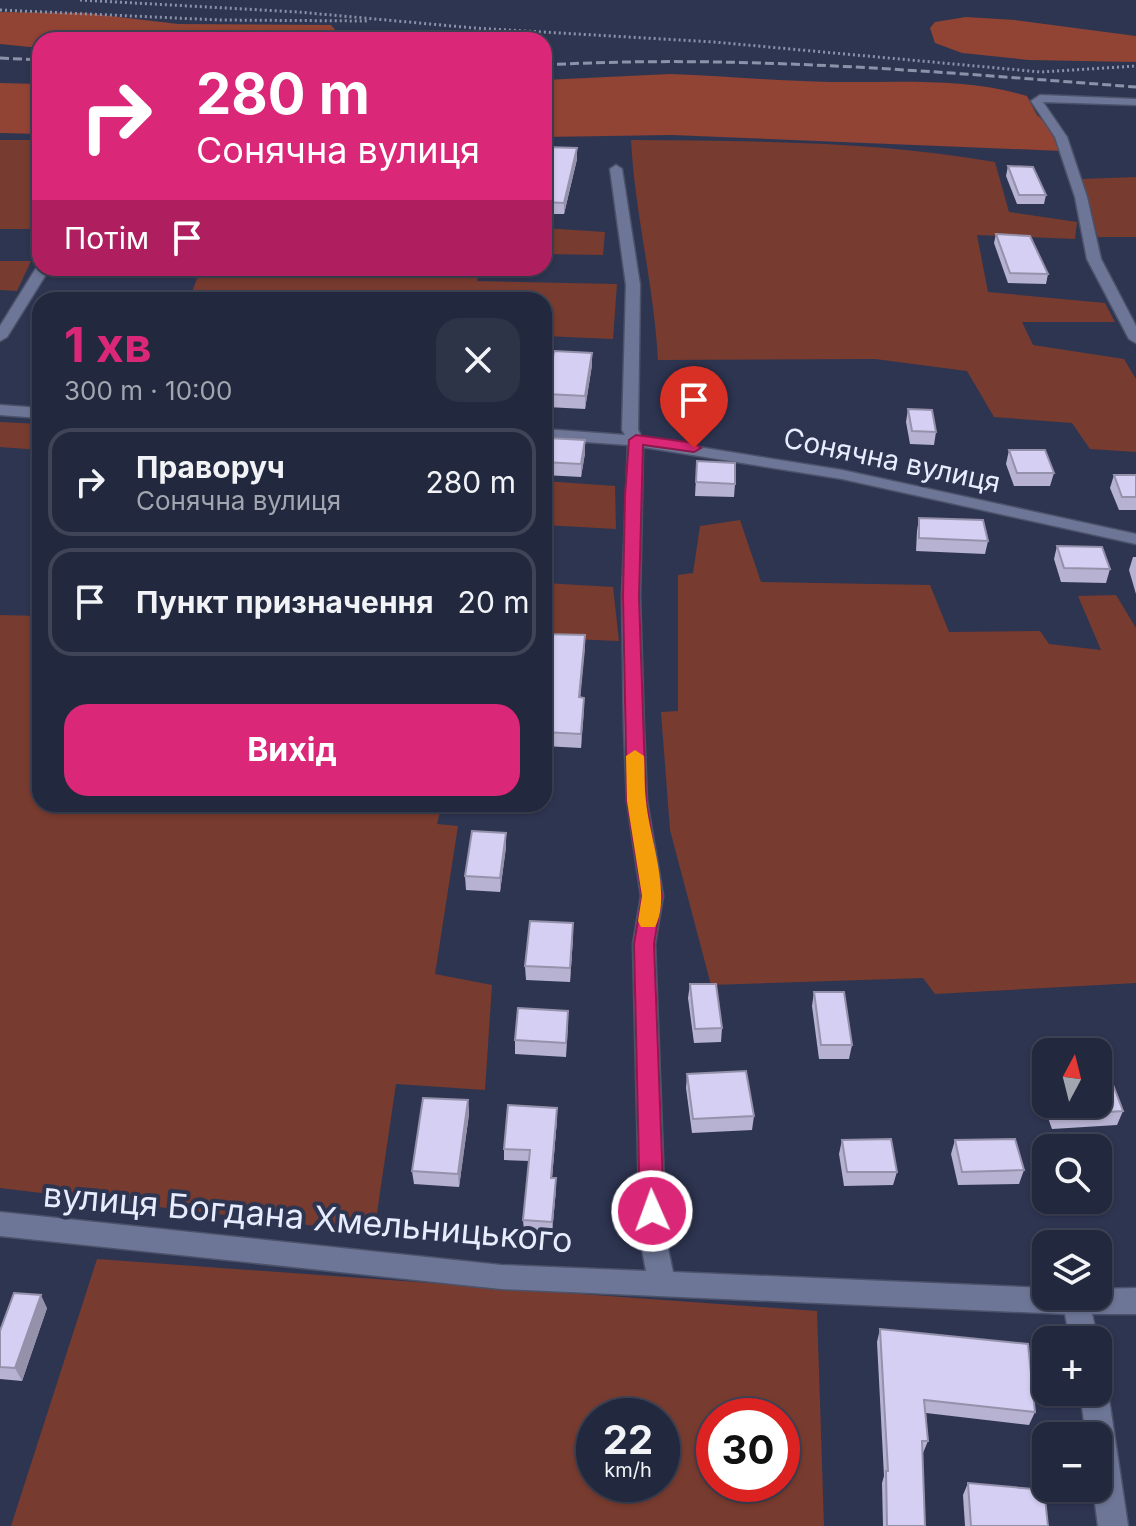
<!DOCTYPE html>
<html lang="uk">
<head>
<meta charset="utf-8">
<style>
  body { margin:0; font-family:Inter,sans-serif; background:#2e3448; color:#f1f3f6; height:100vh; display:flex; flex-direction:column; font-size:30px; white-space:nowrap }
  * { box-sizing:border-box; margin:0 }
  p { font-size:26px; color:#a2a6b0 }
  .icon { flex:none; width:44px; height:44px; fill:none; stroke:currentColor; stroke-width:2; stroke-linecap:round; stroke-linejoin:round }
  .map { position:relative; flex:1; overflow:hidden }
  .panel { position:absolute; left:32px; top:292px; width:520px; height:520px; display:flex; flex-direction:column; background:#22283d; border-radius:24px; box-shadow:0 2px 6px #0004,0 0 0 2px #3f4457 }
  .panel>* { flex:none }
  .guide { position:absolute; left:32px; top:32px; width:520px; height:244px; border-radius:24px; box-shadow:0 2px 6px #0004,0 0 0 2px #3f4457; background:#db2777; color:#fff; overflow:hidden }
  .needle { width:52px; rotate:7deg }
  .tools { position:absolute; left:1032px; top:1038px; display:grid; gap:16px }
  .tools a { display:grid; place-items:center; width:80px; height:80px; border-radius:16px; background:#22283d; box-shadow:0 2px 6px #0004,0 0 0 2px #3f4457; font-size:40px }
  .speed { position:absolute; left:576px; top:1398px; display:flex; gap:16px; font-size:40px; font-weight:700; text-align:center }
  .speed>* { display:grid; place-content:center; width:104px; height:104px; border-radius:50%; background:#22283d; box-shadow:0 2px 6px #0004,0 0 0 2px #3f4457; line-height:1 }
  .speed small { font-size:20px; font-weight:400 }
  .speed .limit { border:12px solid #d22; background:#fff; color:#111 }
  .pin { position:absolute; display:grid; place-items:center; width:68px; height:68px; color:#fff; margin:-82px -34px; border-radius:50% 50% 50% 0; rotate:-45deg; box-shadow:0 0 8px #0007 }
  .pin .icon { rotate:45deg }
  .me { position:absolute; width:88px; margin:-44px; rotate:358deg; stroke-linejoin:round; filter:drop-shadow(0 0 6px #0008) }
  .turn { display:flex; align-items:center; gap:28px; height:168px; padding:0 32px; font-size:36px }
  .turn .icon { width:104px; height:104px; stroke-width:2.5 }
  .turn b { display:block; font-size:56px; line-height:68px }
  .then { display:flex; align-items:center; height:76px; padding:0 32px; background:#0003; gap:16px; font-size:30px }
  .round { display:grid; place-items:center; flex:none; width:84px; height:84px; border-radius:24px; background:#2e3448 }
  .overview { display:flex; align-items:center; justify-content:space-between; height:136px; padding:0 32px }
  h1 { font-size:48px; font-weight:700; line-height:60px; color:#db2777 }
  .button { display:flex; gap:16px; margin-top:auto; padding:16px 32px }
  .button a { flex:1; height:92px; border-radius:24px; background:#db2777; color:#fff; font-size:32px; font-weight:700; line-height:92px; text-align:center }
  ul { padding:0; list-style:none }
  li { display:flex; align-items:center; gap:24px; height:108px; margin:0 16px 12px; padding:0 16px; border:4px solid #3f4457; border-radius:24px }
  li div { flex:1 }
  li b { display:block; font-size:30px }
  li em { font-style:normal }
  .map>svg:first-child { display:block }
</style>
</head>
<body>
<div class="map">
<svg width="1136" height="1526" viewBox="0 0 1136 1526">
  <rect width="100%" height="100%" fill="#2e3551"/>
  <!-- green -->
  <g fill="#783b2f" fill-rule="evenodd">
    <rect x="0" y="140" width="40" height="89"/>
    <path d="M631,140C752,141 875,141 995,162L1009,212L1077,222L1075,239L977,235L988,292L1105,303L1115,322H1022L1033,345L1124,359L1136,379V452L1090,449L1072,423L994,417L967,371L875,359L658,360C654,285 635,215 631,140Z"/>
    <path d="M1136,177V237H1098L1081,179Z"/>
    <path d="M544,228L605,232L603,255L544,254Z"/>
    <path d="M0,261H31L17,291L0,290Z"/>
    <path d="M201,268H480L477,281L617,284L613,339L544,336V300H189Z"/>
    <path d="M0,422L40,424V450L0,447Z"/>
    <path d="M544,481L615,486L616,529L544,525Z"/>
    <path d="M740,520L761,582L930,585L949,632L1040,631L1049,644L1101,650L1078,596L1116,595L1136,628V983L935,994L923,978L711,985L670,830L661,712L678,711V575L693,573L700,526Z"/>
    <path d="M544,583L613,587L619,641L544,638Z"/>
    <path d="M0,615L40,616V804H442L437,824L458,826L435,974L492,985L485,1090L396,1084L374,1233L0,1188Z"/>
    <path d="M97,1259L817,1311L824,1526H11ZM594,1416H662V1484H594ZM714,1416H782V1484H714Z"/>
  </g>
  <!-- forest -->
  <g fill="#914334">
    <path d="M0,12L85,13L178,24L331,25L343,39L40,40V48L0,44Z"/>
    <path d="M966,17L1015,20L1136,36V62L1029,60L962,53L935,43L930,28L935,22Z"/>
    <path d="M670,74C724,76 777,81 831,82C895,83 965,77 1027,96L1037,115L1061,137L1062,151L671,135L544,137V80Z"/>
    <path d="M0,83L40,84V134L0,133Z"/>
  </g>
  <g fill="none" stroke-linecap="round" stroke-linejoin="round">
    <defs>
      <g id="minor">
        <path d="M1040,95L1136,99V105L1043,102L1067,137L1087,197L1101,259L1136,326V343L1129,339L1087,259L1075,197L1055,137L1031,101Z"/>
        <path d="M616,165L622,169L640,285L638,430L642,438L842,470L1136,534V544L842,479L643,447L640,597L644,729L647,801L663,896L655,944L666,1239L673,1272L1046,1288V1296H1098V1289L1136,1288V1314H1092L1098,1340H1070L1065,1314L501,1289L0,1236V1212L501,1265L646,1271L640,1239L633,944L641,896L627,801L624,729L622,597L628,445L544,439V429L625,435L622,430L626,285L610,169Z"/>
        <path d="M38,265L50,268L7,337L0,341V326Z"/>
        <path d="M0,405L40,408V418L0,415Z"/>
        <path d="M1098,1380L1104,1382L1108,1392L1128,1526H1098L1093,1488H1098V1436H1086L1080,1392H1098Z"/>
      </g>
    </defs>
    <!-- minor casing -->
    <use href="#minor" stroke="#4c526a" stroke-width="3"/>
    <!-- path -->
    <g stroke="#8b91a8" stroke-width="3" stroke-dasharray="2 3" stroke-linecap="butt">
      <path d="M80,0L298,12L474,28L714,42L1041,72L1136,66"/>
      <path d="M0,10L220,20L367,21"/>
    </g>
    <!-- minor -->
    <use href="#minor" fill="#6d7696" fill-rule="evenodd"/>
    <!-- rail -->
    <g stroke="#8c92a9" stroke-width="3" stroke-dasharray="9 4" stroke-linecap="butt">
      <path d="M0,58L40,60"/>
      <path d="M544,65C742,54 938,72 1136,87"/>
    </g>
  </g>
  <!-- wall -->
  <g fill="#b7b2d1">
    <path d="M544,155L577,159L564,214H544Z"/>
    <path d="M1008,166L1046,195L1044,204H1017L1006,176Z"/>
    <path d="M996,234L1048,274L1046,284L1008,283L994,243Z"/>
    <path d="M592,353V365L585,409L547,407V394Z"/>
    <path d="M908,409L936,432L934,445L910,444L906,422Z"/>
    <path d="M585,440V453L581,477L544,475V453Z"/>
    <path d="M1009,450L1054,473L1050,486H1014L1006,464Z"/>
    <path d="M697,461L735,484L734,497L695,496Z"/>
    <path d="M1114,475H1136V510H1119L1110,488Z"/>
    <path d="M919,518L988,541L985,554L916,551L917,531Z"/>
    <path d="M1057,546L1110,569L1106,583L1061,582L1054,559Z"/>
    <path d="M1133,557H1136V594L1129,570Z"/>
    <path d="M544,634L585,635L580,697L584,698L581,748L544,746Z"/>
    <path d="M506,847L500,892L466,890L465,876Z"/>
    <path d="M573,937L570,982L526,980L525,966Z"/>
    <path d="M690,984L722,1028L721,1042L694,1043L688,998Z"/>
    <path d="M814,992L852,1045L849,1059H819L812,1006Z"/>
    <path d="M568,1025L566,1057L515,1054V1040Z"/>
    <path d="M1042,1073H1046V1104H1098L1123,1111L1117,1125L1052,1129L1037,1087Z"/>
    <path d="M687,1074L754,1116L752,1130L692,1133L686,1088Z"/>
    <path d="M468,1100L469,1114L459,1187L414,1184L412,1171Z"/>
    <path d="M557,1119L552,1178L556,1189L552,1233L524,1231L523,1220L529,1161L504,1160V1149Z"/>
    <path d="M842,1140L897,1172L893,1185L844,1186L839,1154Z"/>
    <path d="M955,1140L1024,1170L1019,1184L958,1185L951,1154Z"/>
    <path d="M47,1308L22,1381L0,1379V1331Z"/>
    <path d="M880,1329L1035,1412L1029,1425L926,1413L928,1441L923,1453H922L925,1526H883L882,1483L884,1476L877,1342Z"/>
    <path d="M968,1483L1048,1526H965L963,1495Z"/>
  </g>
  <!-- shaded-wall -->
  <g fill="#9591aa">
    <path d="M577,148V159L564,214V203Z"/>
    <path d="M592,353V365L585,409V396Z"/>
    <path d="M585,440V453L581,477V464Z"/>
    <path d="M585,635V649L579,711V697Z"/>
    <path d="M584,698V711L581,748V734Z"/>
    <path d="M506,833V847L500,892V878Z"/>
    <path d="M573,923V937L570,982V968Z"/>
    <path d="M468,1100L469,1114L459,1187L458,1174Z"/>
    <path d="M557,1108V1119L551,1189V1178Z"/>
    <path d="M556,1178V1189L552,1233V1222Z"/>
    <path d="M41,1295L47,1308L22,1381L15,1368Z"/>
  </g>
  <!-- building -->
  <g fill="#d5cff3" stroke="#9591aa" stroke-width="2">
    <path d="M546,147L577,148L564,203L544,202V155Z"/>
    <path d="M1008,166L1033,167L1046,195H1019Z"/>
    <path d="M996,234L1030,236L1048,274L1010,273Z"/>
    <path d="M554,351L592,353L585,396L547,394Z"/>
    <path d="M908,409L932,410L936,432L912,431Z"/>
    <path d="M547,438L585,440L581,464L544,462Z"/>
    <path d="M1009,450H1045L1054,473H1017Z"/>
    <path d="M697,461L735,463V484L696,482Z"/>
    <path d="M1114,475H1136V497H1122Z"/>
    <path d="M919,518L983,520L988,541L919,538Z"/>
    <path d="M1057,546L1102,547L1110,569L1064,568Z"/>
    <path d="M544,634L585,635L579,697L584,698L581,734L544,732Z"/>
    <path d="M472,831L506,833L500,878L465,876Z"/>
    <path d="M530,921L573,923L570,968L525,966Z"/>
    <path d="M690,984H716L722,1028L695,1029Z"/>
    <path d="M814,992H844L852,1045H821Z"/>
    <path d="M518,1008L568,1011L566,1043L515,1040Z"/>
    <path d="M1107,1069L1123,1111L1057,1115L1053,1104H1098V1070Z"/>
    <path d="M746,1071L754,1116L693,1119L687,1074Z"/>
    <path d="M1042,1073H1046V1084Z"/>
    <path d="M423,1098L468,1100L458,1174L412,1171Z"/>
    <path d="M508,1105L557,1108L551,1178H556L552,1222L523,1220L530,1150L504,1149Z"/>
    <path d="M891,1139L897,1172H847L842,1140Z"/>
    <path d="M1015,1139L1024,1170L962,1172L955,1140Z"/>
    <path d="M14,1293L41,1295L15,1368L0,1367V1331Z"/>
    <path d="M880,1329L1028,1344L1035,1412L924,1400L928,1441H922L925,1526H887L886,1471H888Z"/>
    <path d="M968,1483L1044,1490L1048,1526H971Z"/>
  </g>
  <!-- route -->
  <path fill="#db2777" stroke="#8e194d" stroke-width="2" d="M636,435L694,443L701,448L694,452L643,445L639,597L646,801L662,896L654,944L664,1211L660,1218L652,1221L643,1218L640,1211L634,944L642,896L627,801L623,597L625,495L629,440Z"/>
  <!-- slow -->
  <path fill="#f59e0b" d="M635,750L644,756C645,771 644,786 646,801C649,836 672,895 655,927H641L638,921L642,896L627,801L626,756Z"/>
  <g text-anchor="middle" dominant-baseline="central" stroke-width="8" stroke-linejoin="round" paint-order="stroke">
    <!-- street labels -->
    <g font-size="28" fill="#e7ecfe" stroke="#2e3551">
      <text transform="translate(892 460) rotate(12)">Сонячна вулиця</text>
    </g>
    <!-- near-street labels -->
    <g font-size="34" fill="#e7ecfe" stroke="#2e3551">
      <text transform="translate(308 1217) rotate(5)">вулиця Богдана Хмельницького</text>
    </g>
  </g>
</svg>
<div class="tools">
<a><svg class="needle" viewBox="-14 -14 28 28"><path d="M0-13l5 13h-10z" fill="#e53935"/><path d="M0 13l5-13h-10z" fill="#a2a6b0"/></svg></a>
<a><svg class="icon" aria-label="search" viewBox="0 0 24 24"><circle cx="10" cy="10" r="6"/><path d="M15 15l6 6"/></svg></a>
<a><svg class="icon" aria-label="layers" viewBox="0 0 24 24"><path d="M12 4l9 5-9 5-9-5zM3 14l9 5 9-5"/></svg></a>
<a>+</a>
<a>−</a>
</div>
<div class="speed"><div>22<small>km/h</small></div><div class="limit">30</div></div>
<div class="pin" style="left:694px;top:448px;background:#d93025"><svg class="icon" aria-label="arrive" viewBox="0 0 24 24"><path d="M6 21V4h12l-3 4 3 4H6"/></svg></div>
<svg class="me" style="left:652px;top:1211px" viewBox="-20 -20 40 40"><circle r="17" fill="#db2777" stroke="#fff" stroke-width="3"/><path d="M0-11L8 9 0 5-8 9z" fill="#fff"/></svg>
<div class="guide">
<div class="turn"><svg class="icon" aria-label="right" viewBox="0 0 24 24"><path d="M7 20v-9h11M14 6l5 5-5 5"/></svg><div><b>280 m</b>Сонячна вулиця</div></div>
<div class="then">Потім<svg class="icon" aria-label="arrive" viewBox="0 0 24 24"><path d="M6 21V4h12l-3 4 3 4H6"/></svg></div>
</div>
<section class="panel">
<div class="overview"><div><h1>1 хв</h1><p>300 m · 10:00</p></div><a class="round"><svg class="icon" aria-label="close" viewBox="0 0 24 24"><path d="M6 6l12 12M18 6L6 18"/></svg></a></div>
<ul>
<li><svg class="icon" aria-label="right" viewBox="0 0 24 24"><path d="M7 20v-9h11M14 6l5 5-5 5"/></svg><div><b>Праворуч</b><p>Сонячна вулиця</p></div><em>280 m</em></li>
<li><svg class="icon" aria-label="arrive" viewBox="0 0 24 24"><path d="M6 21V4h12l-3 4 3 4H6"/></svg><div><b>Пункт призначення</b></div><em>20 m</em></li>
</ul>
<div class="button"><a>Вихід</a></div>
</section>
</div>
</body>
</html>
